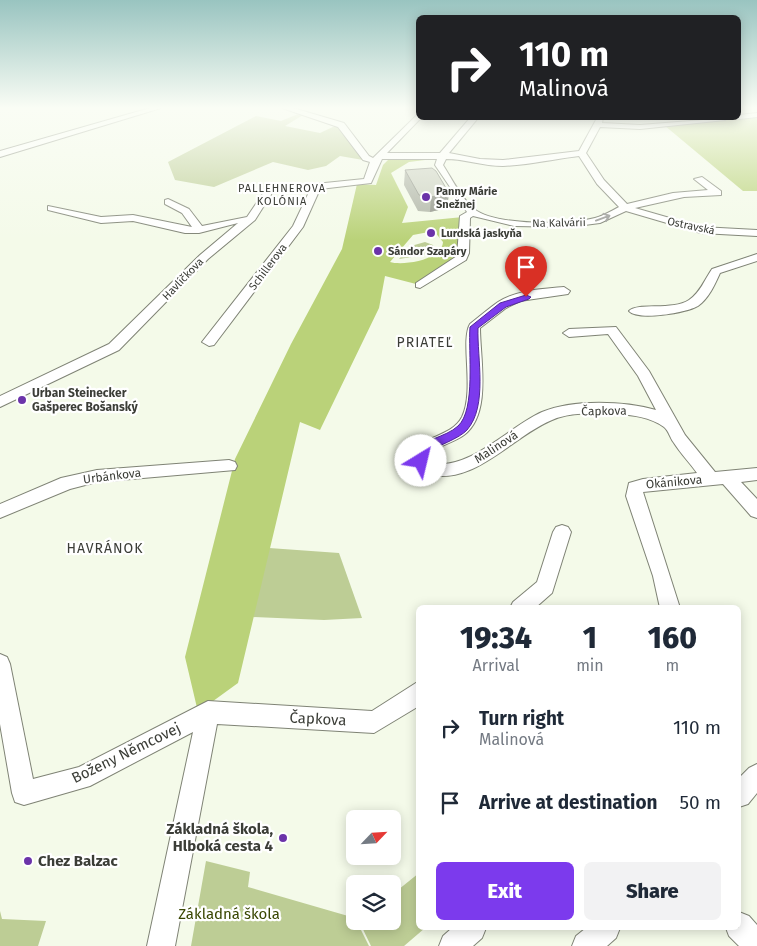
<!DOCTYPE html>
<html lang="en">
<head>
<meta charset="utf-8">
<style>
  body { margin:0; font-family:"Fira Sans",sans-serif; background:#f2f2f3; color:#1f2937; height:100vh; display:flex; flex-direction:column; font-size:19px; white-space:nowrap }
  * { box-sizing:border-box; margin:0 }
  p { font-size:16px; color:#747a83 }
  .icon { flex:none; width:28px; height:28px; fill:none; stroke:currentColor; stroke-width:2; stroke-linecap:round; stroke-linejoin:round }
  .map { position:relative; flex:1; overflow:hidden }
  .panel { position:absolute; left:416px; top:605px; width:325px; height:325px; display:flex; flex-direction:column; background:#fff; border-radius:8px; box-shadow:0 2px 12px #0003 }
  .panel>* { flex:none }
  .guide { position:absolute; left:416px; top:15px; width:325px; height:105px; border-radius:8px; box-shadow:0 2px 12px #0003; background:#202124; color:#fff; overflow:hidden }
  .needle { width:32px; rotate:65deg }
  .buttons { position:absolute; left:346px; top:810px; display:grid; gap:10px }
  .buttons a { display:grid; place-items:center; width:55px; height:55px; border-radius:8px; background:#fff; box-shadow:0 2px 12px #0003; font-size:25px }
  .pin { position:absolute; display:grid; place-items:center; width:42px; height:42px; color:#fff; margin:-51px -21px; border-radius:50% 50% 50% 0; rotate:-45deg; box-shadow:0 0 5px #0007 }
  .pin .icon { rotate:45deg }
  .me { position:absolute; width:55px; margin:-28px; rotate:36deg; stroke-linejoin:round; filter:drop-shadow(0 0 4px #0008) }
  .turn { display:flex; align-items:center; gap:18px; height:105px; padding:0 20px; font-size:22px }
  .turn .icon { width:65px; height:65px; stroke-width:2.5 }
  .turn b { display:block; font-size:35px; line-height:42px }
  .eta { display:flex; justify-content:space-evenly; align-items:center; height:85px; text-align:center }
  .eta b { font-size:30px; font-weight:800; line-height:35px }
  .primary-button { display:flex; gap:10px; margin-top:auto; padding:10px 20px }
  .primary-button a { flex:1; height:58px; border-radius:8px; background:#7c3aed; color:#fff; font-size:20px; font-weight:800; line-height:58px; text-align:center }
  .primary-button a+a { background:#f2f2f3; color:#1f2937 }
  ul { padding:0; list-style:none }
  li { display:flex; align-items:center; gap:15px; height:75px; padding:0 20px }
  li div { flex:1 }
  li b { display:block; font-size:19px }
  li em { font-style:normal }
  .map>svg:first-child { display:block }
</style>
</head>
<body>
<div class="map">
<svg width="757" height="946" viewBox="0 0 757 946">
  <rect width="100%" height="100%" fill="#f4fae9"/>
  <!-- green -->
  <g fill="#bdcd95">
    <path d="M298,114L303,115L285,126L320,133L337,125L363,160L340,156L326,166L308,170L273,162L214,187L175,180L168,162L256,116L281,121Z"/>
    <path d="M425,242L433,245L434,249L424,255L399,259L411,246Z"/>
    <path d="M269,548L339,553L362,618L324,620L253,617Z"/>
    <path d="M206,861L250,872L248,887L355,918L369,946H191Z"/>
    <path d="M419,873V928H425L404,946H371L359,921H392L393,894Z"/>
    <path d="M0,911L2,919L46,921L38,946H0Z"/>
  </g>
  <!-- forest -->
  <g fill="#bad279" fill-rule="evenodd">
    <path d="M757,115V191H743L664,125Z"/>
    <path d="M391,157L433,159L409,162L391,173L408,207L402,223L463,217L460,257L416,284L385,276L379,308L320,430L300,422L238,683L198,712L185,657L235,459L291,344L342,249L357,184L376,185L383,165ZM434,231L443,242C442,260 403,266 390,262L413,235Z"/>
  </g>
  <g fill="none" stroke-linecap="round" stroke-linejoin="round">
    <defs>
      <g id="minor">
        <path d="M150,108H161L0,157V151Z"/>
        <path d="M282,108H293L344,123L369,156L373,158L419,113V118H421L387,153H440L470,118H478L449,153L480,159L503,160L579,151L597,118H603L602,123L640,125L728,118L725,120L640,129L600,127L586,153L604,180L627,204L673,193L708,190L694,179L702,177L721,191V195L684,197L635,208L701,227L757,230V236L701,233L626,211L600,223L569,227L514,226L473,216L470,218L469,253L466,260L420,288L416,287V283L457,256L460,216L467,212L435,165L437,159H382L371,183L320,189L303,227L214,345L209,346L202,342L293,226L310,190L272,193L255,220L208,259L119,350L0,407V396L109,344L200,255L238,223L199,233H185L133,221L101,223L48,210V206L101,217L133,215L192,227L182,213L165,204V200L168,199L189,209L202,226L247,217L266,189L364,179L370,162L363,160L338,127ZM579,156L597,184L619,207C611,211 603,216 595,218C568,225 496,226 474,209C461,198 452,179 443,165L446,159C465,159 483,166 503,166C528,165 554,159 579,156Z"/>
        <path d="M757,113V117L739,119L736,118H739V115Z"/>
        <path d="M757,254V261L720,273C715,284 709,298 698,306C686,313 638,321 629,311C637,302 673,311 689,300C700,293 705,279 712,269Z"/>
        <path d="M564,287L570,291L568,294L520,301L506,308L480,328C480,359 492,414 464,435C453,443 437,446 427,455L433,463C469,471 510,426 542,412C573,399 625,401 656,410L638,376L608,334L569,337L563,333L569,329L616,327L649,371L685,435L715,472L757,468V480L741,482L757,499V518L751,516L723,484L643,492L680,608H660L653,576L626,496L629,483L643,479L697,473C690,463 681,454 674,443C670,438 669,431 664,427C650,417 633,415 617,414C597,413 570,412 552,420C509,438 473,489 422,473L410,455C421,435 451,438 462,417C475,390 460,341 470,324C479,317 488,309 498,302C517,290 542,289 564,287Z"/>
        <path d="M229,460L235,462L237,466L235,470L97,482L70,489L0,518V504L61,478L97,470Z"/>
        <path d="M562,525L568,527L571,532L552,593L535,608H510L513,602L537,582L553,532L556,527Z"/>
        <path d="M0,654L7,657L10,664L33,779L79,767L208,701L372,711L419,681V706L374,733L217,724L175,946H147L193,732L90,786L24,805L15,802L12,793L0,724Z"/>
        <path d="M757,764V793L748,804L739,807V778L749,768Z"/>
        <path d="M739,912L749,916L757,925V946H739L729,936L726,928H739Z"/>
        <path d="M452,928H486L482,938L473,946H439L443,936Z"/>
        <path d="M586,928H620L616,938L607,946H572L576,936Z"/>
      </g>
    </defs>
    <!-- minor casing -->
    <use href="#minor" stroke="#7f8375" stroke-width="2"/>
    <!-- minor -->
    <use href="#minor" fill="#fff" fill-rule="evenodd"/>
  </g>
  <!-- wall -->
  <path fill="#b0b5a7" d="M405,170L449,193L447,208L430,212L418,211L404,185Z"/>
  <!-- shaded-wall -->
  <path fill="#909388" d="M449,193L447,208L430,212L431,197Z"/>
  <!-- building -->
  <path fill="#cdd2c2" stroke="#909388" d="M432,168L436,171L449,193L431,197L419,195L405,170Z"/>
  <!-- one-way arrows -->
  <defs><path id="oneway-shaft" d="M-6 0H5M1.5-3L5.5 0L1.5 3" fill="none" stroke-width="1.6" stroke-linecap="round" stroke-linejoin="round" transform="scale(1.25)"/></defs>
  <use stroke="#9d9e9b" href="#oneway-shaft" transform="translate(603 218) rotate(-20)"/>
  <!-- sky -->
  <linearGradient id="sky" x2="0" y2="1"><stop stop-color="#99c4c0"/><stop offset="0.45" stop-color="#fafdf5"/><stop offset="1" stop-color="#fafdf5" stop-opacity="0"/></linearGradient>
  <rect width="757" height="240" fill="url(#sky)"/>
  <!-- route -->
  <path fill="#7c3aed" stroke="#51269a" d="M526,295L531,297L529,299L506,307L478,328C477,358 488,406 467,430C460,438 436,447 426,452L425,464H417L413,455C423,438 445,438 458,426C476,410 468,351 470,327L500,303Z"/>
  <!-- markers -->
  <g fill="#6b33a9" stroke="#fff" stroke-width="2">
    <circle cx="426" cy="197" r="5"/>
    <circle cx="431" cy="233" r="5"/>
    <circle cx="378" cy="251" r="5"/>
    <circle cx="22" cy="400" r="5"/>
    <circle cx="283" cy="838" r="5"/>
    <circle cx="28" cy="861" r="5"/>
  </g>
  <g text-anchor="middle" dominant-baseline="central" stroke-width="4.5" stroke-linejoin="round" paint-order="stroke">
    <!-- far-neighbourhood labels -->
    <g font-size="11" letter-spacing="1" fill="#3b3d37" stroke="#fff">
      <text x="282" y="188">PALLEHNEROVA<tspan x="282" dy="13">KOLÓNIA</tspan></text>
    </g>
    <!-- far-poi labels -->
    <g font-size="11" font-weight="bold" fill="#3b3d37" stroke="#fff" text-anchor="start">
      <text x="436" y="191">Panny Márie<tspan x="436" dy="13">Snežnej</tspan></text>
      <text x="441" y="233">Lurdská jaskyňa</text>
      <text x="388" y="251">Sándor Szapáry</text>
    </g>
    <!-- far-street labels -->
    <g font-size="11" fill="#3b3d37" stroke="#fff">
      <text transform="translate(559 223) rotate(-1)">Na Kalvárii</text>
      <text transform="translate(691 226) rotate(12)">Ostravská</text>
      <text transform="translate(268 267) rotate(-53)">Schillerova</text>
      <text transform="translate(183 279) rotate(-46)">Havlíčkova</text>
    </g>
    <!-- poi labels -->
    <g font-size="12" font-weight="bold" fill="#3b3d37" stroke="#fff" text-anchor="start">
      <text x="32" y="393">Urban Steinecker<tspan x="32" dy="14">Gašperec Bošanský</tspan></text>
    </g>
    <!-- street labels -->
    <g font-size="12" fill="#3b3d37" stroke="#fff">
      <text transform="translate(604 411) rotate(-1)">Čapkova</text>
      <text transform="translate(496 447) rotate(-33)">Malinová</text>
      <text transform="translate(112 476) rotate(-7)">Urbánkova</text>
      <text transform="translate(674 482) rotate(-5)">Okánikova</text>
    </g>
    <!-- neighbourhood labels -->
    <g font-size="14" letter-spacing="1" fill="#3b3d37" stroke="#fff">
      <text x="425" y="342">PRIATEĽ</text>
      <text x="105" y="548">HAVRÁNOK</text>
    </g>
    <!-- near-street labels -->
    <g font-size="15" fill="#3b3d37" stroke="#fff">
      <text transform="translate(318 719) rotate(3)">Čapkova</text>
      <text transform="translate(126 753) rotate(-26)">Boženy Němcovej</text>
    </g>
    <!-- near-poi labels -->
    <g font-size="15" font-weight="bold" fill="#3b3d37" stroke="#fff" text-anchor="end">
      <text x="273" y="829">Základná škola,<tspan x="273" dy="17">Hlboká cesta 4</tspan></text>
      <text x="38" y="861" text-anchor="start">Chez Balzac</text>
    </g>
    <!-- near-park labels -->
    <g font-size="15" fill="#394601" stroke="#fff">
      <text x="229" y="914">Základná škola</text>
    </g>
  </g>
</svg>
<div class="buttons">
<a><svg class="needle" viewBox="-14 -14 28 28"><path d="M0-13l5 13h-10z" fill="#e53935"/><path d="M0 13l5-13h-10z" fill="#747a83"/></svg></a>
<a><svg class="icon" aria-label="layers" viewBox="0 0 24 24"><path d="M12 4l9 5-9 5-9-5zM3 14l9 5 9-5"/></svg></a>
</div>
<div class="pin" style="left:526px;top:297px;background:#d93025"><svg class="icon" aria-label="arrive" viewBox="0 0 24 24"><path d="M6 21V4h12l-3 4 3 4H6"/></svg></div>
<svg class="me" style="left:421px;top:461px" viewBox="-20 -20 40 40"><circle r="19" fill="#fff"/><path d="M0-13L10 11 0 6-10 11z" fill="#7c3aed"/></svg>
<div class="guide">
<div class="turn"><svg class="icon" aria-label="right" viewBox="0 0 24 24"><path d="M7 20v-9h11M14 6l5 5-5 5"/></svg><div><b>110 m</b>Malinová</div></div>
</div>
<section class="panel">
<div class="eta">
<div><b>19:34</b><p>Arrival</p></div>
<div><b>1</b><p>min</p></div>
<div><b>160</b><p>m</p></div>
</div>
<ul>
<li><svg class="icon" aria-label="right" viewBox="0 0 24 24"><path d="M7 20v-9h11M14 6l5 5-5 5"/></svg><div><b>Turn right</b><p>Malinová</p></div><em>110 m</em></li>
<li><svg class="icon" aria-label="arrive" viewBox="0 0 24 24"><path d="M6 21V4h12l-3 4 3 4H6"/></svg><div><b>Arrive at destination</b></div><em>50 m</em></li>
</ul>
<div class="primary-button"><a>Exit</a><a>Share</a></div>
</section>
</div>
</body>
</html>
